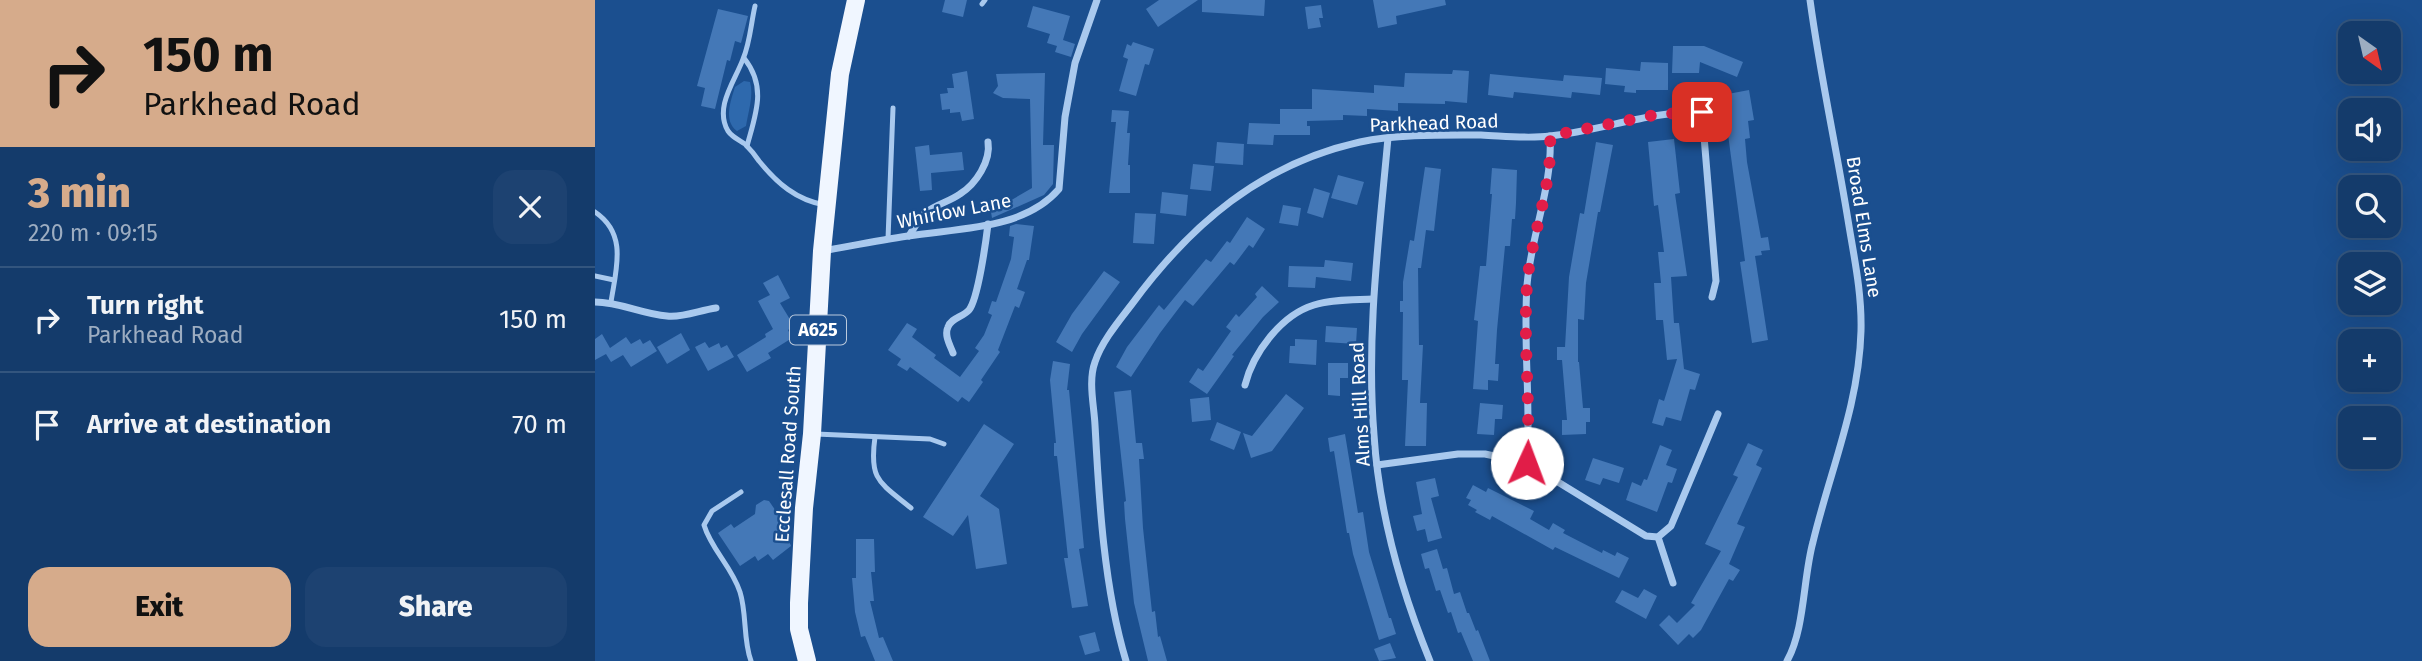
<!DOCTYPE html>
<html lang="en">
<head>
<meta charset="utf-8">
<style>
  body { margin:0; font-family:"Fira Sans",sans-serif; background:#1d4271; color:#f1f3f6; height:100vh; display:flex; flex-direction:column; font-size:26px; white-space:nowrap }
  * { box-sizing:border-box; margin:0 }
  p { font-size:23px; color:#9dadc1 }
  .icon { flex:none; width:38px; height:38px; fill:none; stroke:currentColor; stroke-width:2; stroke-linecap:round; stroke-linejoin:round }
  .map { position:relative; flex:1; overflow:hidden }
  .side { display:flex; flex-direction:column; background:#143b6b; width:595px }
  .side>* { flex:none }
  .guide { background:#d6ab8b; color:#111; overflow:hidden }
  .needle { width:46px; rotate:146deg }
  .fabs { position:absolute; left:1743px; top:21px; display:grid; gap:14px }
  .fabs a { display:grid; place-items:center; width:63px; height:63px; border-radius:14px; background:#143b6b; box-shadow:0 7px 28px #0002,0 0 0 2px #33557e; font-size:35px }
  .pin { position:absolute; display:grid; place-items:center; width:60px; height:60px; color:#fff; margin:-30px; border-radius:14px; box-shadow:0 4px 10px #0006 }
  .me { position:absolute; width:77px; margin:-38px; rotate:2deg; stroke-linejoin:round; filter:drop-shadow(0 0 5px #0008) }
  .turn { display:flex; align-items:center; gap:24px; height:147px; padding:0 28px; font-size:32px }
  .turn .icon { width:91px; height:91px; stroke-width:2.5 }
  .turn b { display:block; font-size:49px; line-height:60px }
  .round { display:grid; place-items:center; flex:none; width:74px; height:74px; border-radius:21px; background:#1d4271 }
  .overview { display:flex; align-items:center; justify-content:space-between; height:119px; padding:0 28px }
  h1 { font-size:42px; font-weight:800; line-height:52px; color:#d6ab8b }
  .button { display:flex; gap:14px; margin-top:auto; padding:14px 28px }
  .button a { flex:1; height:80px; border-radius:21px; background:#d6ab8b; color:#111; font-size:28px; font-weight:800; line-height:80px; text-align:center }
  .button a+a { background:#1d4271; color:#f1f3f6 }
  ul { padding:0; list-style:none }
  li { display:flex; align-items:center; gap:21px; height:105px; padding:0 28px; border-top:2px solid #33557e }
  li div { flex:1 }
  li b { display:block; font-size:26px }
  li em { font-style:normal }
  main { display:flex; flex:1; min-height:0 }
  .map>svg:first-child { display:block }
</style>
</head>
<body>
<main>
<section class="side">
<div class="guide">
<div class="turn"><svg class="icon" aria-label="right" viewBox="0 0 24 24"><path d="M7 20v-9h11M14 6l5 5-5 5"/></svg><div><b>150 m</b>Parkhead Road</div></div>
</div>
<div class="overview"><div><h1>3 min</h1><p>220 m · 09:15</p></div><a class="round"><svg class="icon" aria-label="close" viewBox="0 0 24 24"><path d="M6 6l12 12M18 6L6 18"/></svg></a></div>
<ul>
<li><svg class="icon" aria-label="right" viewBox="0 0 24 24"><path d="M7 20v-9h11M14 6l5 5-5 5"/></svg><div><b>Turn right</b><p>Parkhead Road</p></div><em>150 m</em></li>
<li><svg class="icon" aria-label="arrive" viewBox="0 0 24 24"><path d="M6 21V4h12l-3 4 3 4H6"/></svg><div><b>Arrive at destination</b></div><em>70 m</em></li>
</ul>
<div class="button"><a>Exit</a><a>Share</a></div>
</section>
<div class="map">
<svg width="1827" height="661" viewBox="0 0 1827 661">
  <rect width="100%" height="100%" fill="#1b4f8f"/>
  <!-- green -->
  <path fill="#2e69ad" d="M149,81L155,82C159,95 153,113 151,126L142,131C128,121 136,100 140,87Z"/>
  <!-- building -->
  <g fill="#4478b7">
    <path d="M350,0H372L368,17L347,12Z"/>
    <path d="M564,0H603L563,27L551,9Z"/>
    <path d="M607,0H670L669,16L607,12Z"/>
    <path d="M778,0H850L851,5L801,16L802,24L783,28Z"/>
    <path d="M726,5L728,18H724L726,27L713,29L710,7Z"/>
    <path d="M438,6L475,16L468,40L480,44L476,57L460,52L462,46L452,43L455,34L432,27Z"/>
    <path d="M123,9L153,16L146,43L140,41L135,61L132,60L120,109L106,106L110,88L102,86Z"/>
    <path d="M538,42L559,49L554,65L550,64L541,96L524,91L533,59L528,57L532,44L536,46Z"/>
    <path d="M1078,46H1109L1148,62L1142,77L1105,62L1104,73H1077Z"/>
    <path d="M1046,62L1073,63V90H1041V93L1029,92L1030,86L1010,84L1011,68L1045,71Z"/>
    <path d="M858,70L874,71L872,103L850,101V104L803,103V111L772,109V116L748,115V120L712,121V126H715V135H679L678,145L652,144L654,123L685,124V109H717V89L779,93V85L809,87L810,73L857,74Z"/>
    <path d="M372,71L379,119L367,121L365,112L355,113V109L347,110L345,94L353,93L352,88H359L357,74Z"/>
    <path d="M450,73L448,145H459L458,184L449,195L397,218L395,206L413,202L437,188L435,99L408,98L398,93L403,86L401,74Z"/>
    <path d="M895,74L968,81L969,75L1007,78L1005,95L977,92L976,98L919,92L918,98L893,95Z"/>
    <path d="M1154,90L1159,120L1153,121L1155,138L1150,139L1152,162L1166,238L1173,237L1175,250L1166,251L1167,255L1160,256L1173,340L1157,343L1145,262L1150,261L1130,112L1136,111L1133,94Z"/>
    <path d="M517,110L534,111L532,133H535L533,165H535V193H514L521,122H516Z"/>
    <path d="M1079,139L1085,193L1080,194L1092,276L1076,277L1079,323H1084L1089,369L1105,374L1100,390L1095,389L1086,421L1071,417L1068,426L1057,423L1064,399L1069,401L1082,359L1072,360L1068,320H1061L1059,283H1066L1063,252H1069L1063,205L1059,206L1053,142Z"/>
    <path d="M622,142L649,144L648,165L620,163Z"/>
    <path d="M1001,142L1018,145L1005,212H1003L991,283L989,320L983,319V362H984L988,408H995V422H991V434L967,435V420H972L967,360H962V347H970L974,277L985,213L989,214Z"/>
    <path d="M334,145L335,155L367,152L369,170L336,173L337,190L325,191L320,147Z"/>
    <path d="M598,164L619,166L616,191L595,189Z"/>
    <path d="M830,167L846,169L839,231L831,230L826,268H823L824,345H828L825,403H832L831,446H810L813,380H807L808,312H805V301H808V282L815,240L819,241Z"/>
    <path d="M897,168L922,170L921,203L920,219H917L915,246H910L902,330L900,364H904L903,381L893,380V390L878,389L883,321L879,320L885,266H891L897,194H895Z"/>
    <path d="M743,175L769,182L762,205L736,198Z"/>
    <path d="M719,188L735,193L728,218L712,213Z"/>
    <path d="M567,192L593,195L591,216L565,213Z"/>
    <path d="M688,205L706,208L703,226L684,223Z"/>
    <path d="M540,213L561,214L559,244L538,243Z"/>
    <path d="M652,217L670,229L658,248L654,245L639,265L635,262L598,306L590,300L565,333L536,377L521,367L532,347L564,305L569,310L611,259L616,262L632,241L635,243Z"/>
    <path d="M421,224L439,226L434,260H432L422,289L430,292L424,308L420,306L403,350L405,352L386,380L388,382L374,402L367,397L363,402L315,367L312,371L302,365L306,359L293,350L312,323L322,329L317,337L341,355L339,358L365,377L384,351L380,348L389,335L397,315L393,313L397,301L401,302L416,259L419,237L414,236L415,226Z"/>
    <path d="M730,260L758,263L756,281L721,277L720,288L693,287L694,266L729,267Z"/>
    <path d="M509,271L525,282L487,334L477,352L461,342L477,314Z"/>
    <path d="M183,275L195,298L185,303L199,326L193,330L197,338L173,353L176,358L152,372L142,355L171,337L170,334L178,329L163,301L175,295L168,283Z"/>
    <path d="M667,286L684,302L668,317L637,355L639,356L612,394L594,382L603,368L608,371L636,331L631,327L641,314L644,317L662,297L660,294Z"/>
    <path d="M731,326L762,328L761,344L730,342Z"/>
    <path d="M86,333L95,350L72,364L62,347Z"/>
    <path d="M7,334L15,348L31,337L36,344L45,339L48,344L55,340L62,351L36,367L28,355L16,362L11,354L0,360V339Z"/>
    <path d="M700,339L722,340L721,365L694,363L695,346H700Z"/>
    <path d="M110,342L114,348L124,343L126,348L132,345L139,357L113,371L100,347Z"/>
    <path d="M458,361L475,364L472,390H474L487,527L489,548L484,549L493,606L477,608L469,558H473L462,456H459V443H461L455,380Z"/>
    <path d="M733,363H753V378H745V396L733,395Z"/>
    <path d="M536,390L541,443H547L549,459H544L548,528L557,612L560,611L563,637L565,636L572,661H553L539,603L530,519L529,502L531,501L519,392Z"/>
    <path d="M691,394L709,408L677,451L656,458L648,433L657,436Z"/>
    <path d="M614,397L616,420L597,422L595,399Z"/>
    <path d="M885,403L908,405L907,419H900L899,435L882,434Z"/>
    <path d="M622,422L646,432L639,450L615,440Z"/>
    <path d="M389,424L419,444L385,496L404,509L412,564L381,569L373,515L358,536L328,517Z"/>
    <path d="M750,434L763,513L768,512L774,552L794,618H796L801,634L784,640L758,554L754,533H752L739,451L735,452L733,438Z"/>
    <path d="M1153,443L1168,450L1161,465L1167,468L1142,524L1150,527L1134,564L1145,570L1138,581L1134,579L1106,630L1098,638L1094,634L1083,645L1064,625L1074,615L1082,623L1100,605L1096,603L1126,551L1110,544L1143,477L1138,475Z"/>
    <path d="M1065,445L1077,450L1071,465L1082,469L1077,483L1073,482L1062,512L1031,500L1037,482L1046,486L1049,479L1052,480Z"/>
    <path d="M998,458L1029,468L1024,483L1008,478L1005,485L990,480Z"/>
    <path d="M840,478L844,496L836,498L847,538L833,542L830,529L822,531L818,516L827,514L821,482Z"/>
    <path d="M878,485L891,492L893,488L939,511L935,519L954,530L958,523L970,530L968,533L1007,553L1008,550L1020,556L1022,552L1034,558L1024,578L960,547L958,550L897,516L895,520L880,512L882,510L873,505L876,500L871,498Z"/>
    <path d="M169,500L174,501L196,533L193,535L196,539L194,541L196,546L178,560L173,554L163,561L160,556L145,566L123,533L136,524L139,528L160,514L161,505Z"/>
    <path d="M261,539H279L280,572H276L279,601H275L284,638L288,637L298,661H280L270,636L266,637L260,612L257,578H261Z"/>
    <path d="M842,549L848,569L852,568L859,594L865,592L872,613H874L881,631L883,630L895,661H878L866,632L863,633L856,612L853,613L845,590L841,591L834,568L830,569L826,554Z"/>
    <path d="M1049,589L1062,596L1051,619L1020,602L1027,590L1043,598Z"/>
    <path d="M500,632L505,651L490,655L484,636Z"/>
    <path d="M795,643L801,658L784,661L779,649Z"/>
  </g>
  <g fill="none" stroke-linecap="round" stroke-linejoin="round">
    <!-- lane -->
    <g stroke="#a9c9ee" stroke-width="5">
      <path d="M387,4L390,0"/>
      <path d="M160,6C156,23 155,43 148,59C140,81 119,107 133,131C137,137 144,140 150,144C155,149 160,155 164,161C182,183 201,200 230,205"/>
      <path d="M149,58C172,87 161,113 152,146"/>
      <path d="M0,212C33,234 21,269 16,302"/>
      <path d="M293,239L298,108"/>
      <path d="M0,276L19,280"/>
      <path d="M221,434L335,439L349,444"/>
      <path d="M280,437C274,480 284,482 316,508"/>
      <path d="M146,492L117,511L109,525C116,549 137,567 145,592C152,614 148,640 156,661"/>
    </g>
    <!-- street -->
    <g stroke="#a9c9ee" stroke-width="7">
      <path d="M1107,112L1121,281L1117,297"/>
      <path d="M793,138C784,237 771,336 779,435C784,512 806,590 835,661"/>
      <path d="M314,236C319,228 324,219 330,213C341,204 354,202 365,194C381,184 396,161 393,142"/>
      <path d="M228,251C256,246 285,240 313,236C363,228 429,230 464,189L470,117L480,63L502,0"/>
      <path d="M0,302C25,302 47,314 72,316C88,318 105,310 121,308"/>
      <path d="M358,353C355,345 349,335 353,327C356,318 368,317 374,310C383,299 391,241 393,224"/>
      <path d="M650,385C658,353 686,315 719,305C738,299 759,300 778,299"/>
      <path d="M932,463C936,404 928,344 932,285C936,235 958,186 955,136"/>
      <path d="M782,465L863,454H890L932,463L1051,536L1063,537L1076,526L1123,414"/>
      <path d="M1063,537L1078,583"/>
      <path d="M531,661C509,588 504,501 500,425C499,405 493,381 500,362C507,341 524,321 537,304C596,224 666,164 765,142C802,134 849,135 886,135C909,136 932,139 955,136C1007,131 1054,111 1107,112L1116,94"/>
      <path d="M1192,661C1210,629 1208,578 1218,542C1235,471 1264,405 1266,331C1267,293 1259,257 1253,220C1241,146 1225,74 1215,0"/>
    </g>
    <!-- primary -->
    <path stroke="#f0f6ff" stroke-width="18" d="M212,661L204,629V603L209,508L217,434L227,251L245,74L261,0"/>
  </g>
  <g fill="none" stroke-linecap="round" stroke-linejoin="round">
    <!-- route -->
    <path stroke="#e11d48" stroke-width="12" stroke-dasharray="0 21.6" d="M932,463C936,404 928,344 932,285C936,235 958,186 955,136L1065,114L1107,112"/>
  </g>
  <g text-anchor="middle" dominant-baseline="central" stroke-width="5" stroke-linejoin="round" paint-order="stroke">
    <!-- shield labels -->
    <rect fill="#1b4f8f" stroke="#bbcadd" stroke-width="2" x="195" y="315.5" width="56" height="29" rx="5"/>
    <g font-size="18" font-weight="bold" fill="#fff">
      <text x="223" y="330">A625</text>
    </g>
    <!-- street labels -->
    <g font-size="19" fill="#fff" stroke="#1b4f8f">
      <text transform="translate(839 123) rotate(-2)">Parkhead Road</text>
      <text transform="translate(359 211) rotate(-11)">Whirlow Lane</text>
      <text transform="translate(1269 227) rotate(81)">Broad Elms Lane</text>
      <text transform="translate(765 404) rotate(-93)">Alms Hill Road</text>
      <text transform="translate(193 454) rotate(-86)">Ecclesall Road South</text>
    </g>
  </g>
</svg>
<div class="fabs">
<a><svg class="needle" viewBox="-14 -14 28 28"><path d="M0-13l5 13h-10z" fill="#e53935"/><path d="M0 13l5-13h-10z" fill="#9dadc1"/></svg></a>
<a><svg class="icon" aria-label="sound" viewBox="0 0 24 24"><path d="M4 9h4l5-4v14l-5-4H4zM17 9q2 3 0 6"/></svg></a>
<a><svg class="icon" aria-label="search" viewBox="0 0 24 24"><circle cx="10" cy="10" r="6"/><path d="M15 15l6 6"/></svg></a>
<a><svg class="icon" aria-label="layers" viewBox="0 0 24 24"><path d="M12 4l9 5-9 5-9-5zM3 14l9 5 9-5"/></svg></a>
<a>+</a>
<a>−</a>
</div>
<div class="pin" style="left:1107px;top:112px;background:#d93025"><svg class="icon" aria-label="arrive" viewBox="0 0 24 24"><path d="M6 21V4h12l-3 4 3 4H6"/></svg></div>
<svg class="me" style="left:932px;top:463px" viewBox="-20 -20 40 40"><circle r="19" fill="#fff"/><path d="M0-13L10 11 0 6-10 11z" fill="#e11d48"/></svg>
</div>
</main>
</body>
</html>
